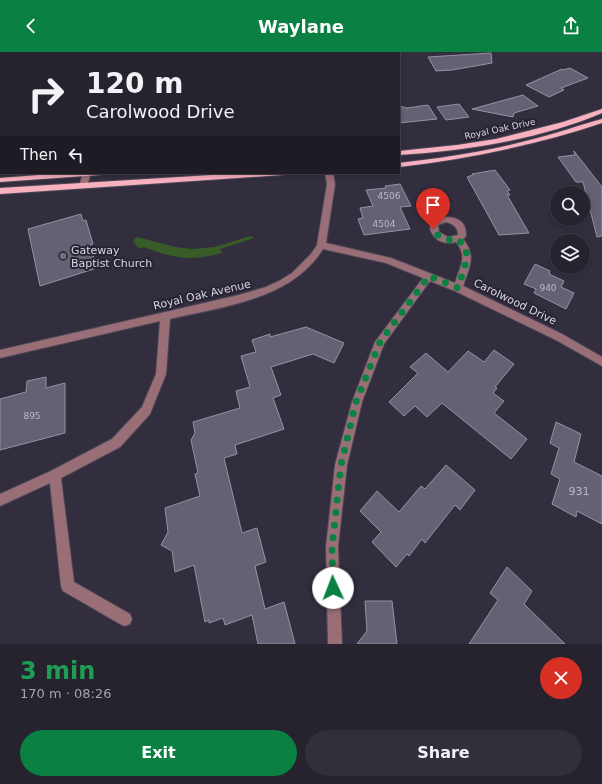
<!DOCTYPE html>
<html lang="en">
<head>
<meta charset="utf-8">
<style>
  body { margin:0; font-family:"DejaVu Sans",sans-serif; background:#322f3a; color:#f1f3f6; height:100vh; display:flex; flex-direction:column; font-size:15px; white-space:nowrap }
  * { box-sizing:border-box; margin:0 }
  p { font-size:13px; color:#a4a4aa }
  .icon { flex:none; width:22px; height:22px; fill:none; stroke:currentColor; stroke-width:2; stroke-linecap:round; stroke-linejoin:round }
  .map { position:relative; height:592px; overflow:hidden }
  .details { display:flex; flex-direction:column; background:#26222e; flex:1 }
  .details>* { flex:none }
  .top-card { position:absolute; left:0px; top:0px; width:400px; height:122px; box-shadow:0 2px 6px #0003,0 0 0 1px #423f4a; background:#26222e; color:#f1f3f6; overflow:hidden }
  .buttons { position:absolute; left:550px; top:134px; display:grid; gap:8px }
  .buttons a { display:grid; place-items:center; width:40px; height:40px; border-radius:50%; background:#26222e; box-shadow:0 2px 6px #0003,0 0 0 1px #423f4a; font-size:20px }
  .pin { position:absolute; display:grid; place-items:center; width:34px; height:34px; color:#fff; margin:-41px -17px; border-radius:50% 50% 50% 0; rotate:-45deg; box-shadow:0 0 4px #0007 }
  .pin .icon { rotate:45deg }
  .me { position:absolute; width:44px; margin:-22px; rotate:358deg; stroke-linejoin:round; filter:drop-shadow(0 0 3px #0008) }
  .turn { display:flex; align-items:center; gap:14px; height:84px; padding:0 20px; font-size:18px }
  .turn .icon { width:52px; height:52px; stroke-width:2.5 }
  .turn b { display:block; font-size:28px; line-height:34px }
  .then { display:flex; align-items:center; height:38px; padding:0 20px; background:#0003; gap:8px; font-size:15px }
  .round { display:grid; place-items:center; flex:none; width:42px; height:42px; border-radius:21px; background:#322f3a }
  .head { display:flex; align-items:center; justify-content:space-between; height:68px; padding:0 20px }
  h1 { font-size:24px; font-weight:600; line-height:30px; color:#1e9e55 }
  .cta { display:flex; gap:8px; margin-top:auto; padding:8px 20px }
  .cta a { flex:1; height:46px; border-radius:24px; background:#0b8043; color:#fff; font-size:16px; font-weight:600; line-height:46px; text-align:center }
  .cta a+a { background:#322f3a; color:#f1f3f6 }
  header { display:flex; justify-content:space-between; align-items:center; height:52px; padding:0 20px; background:#0b8043; color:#fff; font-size:18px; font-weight:600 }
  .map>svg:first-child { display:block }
</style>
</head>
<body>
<header><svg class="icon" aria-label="back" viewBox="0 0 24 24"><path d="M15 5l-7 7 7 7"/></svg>Waylane<svg class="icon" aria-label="share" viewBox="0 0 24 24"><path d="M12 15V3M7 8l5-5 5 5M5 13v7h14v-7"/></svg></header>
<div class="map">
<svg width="602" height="592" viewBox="0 0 602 592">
  <rect width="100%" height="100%" fill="#322e3e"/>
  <!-- green -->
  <path fill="#375c27" d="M251,184L254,186L220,197L222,201C188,210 175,206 143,195L139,197L133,189L135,186L138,185L175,195L192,197L215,195Z"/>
  <!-- building -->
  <g fill="#656073" stroke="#9691a5">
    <path d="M491,1L492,11L452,18L436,19L428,5Z"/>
    <path d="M570,16L588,26L561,36L564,38L549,45L526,33L562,17L563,18Z"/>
    <path d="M523,43L538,54L514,61L513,65L472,57Z"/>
    <path d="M459,52L469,65L446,68L437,55Z"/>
    <path d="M428,53L437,67L399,71V54L407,56Z"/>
    <path d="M574,99L602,135V184L597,185L583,130H576L558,105L575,103Z"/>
    <path d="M495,118L510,138L507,139L510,143H507L529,181L499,183L467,125L473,123L472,122Z"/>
    <path d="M400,132L411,154L400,155L410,177L364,183L358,167L363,166L360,156L373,154L366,138L386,136L385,134Z"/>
    <path d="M81,162L83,169L86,168L93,192L90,193L97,216L40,234L28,177Z"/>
    <path d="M535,212L550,219L549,222L564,229L561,235L574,241L566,257L534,241L536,237L524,232Z"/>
    <path d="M306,275L344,291L334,311L313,302L271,315L281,343L273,346L284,377L235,393L237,402L224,406L242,481L257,476L266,510L255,514L265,557L284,550L295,592H258L252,563L225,573L223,566L209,571V568L205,570L194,513L175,520L172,499L161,493L168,480L165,456L200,444L195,422L198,421L191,388L195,381L193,370L240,356L236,339L250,335L241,304L256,300L252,288L270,282V285Z"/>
    <path d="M494,298L514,312L495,335L497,336L493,341L504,349L494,361L527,387L511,407L442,351L427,365L415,354L404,364L389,350L418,321L410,315L426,301L448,320L468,299L484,310Z"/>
    <path d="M46,325V336L65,331V381L0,398V347L26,340L27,329Z"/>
    <path d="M556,370L581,382L574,410L602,424V472L577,459L576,465L552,452L560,427L551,422L559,396L550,391Z"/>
    <path d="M446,413L475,438L460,458L455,453L425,491L422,487L409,504L407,502L396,515L372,490L381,480L360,459L377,439L399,460L421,434L425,437Z"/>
    <path d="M507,515L532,539L524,552L565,592H469L498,548L490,541Z"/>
    <path d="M365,549H392L397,592H357L367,579Z"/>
  </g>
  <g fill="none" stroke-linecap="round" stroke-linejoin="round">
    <defs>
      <g id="minor">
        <path d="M79,0H90L78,1Z"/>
        <rect x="110" y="0" width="6" height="1"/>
        <path d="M217,0H223L216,1Z"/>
        <rect x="0" y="32" width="1" height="4"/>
        <rect x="0" y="67" width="1" height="4"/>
        <path d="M83,121H91L87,134L83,136L79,134Z"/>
        <path d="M325,121H333L335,132L326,191L391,206L455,231C460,214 468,205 456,190C444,193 434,189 430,177L431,170C445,162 467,163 466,184L463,187C477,204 469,216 463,234L562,282L602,305V314L556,288L455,239L430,229L384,292L362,350L347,413L338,495L342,592H328L326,495L335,413L352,350L375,290L423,226L386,211L323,197C291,248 224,254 170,267L166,322L150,362L120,395L61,426L74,530L130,562L132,567L130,572L125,574L120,572L63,539L61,534L50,431L0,454V442L51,419L112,387L142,355L156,322L160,269L0,306V298L239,243L266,235L279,229L292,221L311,202L317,193L327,132ZM446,170C453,172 458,175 458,183L448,185L439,180L438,173Z"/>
      </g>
      <g id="major">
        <path d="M602,57V61C541,87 465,99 399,103V99L457,93L496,87L563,70Z"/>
        <path d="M602,67V71C536,93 468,107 399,115V111C442,106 484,100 526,89C552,83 576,74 602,67Z"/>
        <path d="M65,121H103L99,123L0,130V126Z"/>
        <path d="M244,121H286L282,123L0,142V136Z"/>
      </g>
    </defs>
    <!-- minor casing -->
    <use href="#minor" stroke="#4d4958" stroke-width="2"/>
    <!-- major casing -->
    <use href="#major" stroke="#4d4958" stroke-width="2"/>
    <!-- minor -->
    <use href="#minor" fill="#9a6e77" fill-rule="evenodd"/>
    <!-- major -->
    <use href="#major" fill="#f9b0bf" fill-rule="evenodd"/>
  </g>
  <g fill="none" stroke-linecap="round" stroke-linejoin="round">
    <!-- route -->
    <path stroke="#0b8043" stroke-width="7" stroke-dasharray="0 12.6" d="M333,536L332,495L341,413L356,350L380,290L429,224L458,236L467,207L466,197L458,187C447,189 438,187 433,177"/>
  </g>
  <!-- markers -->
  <circle fill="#6b7280" stroke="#282434" stroke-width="1.5" cx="63" cy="204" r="4"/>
  <g text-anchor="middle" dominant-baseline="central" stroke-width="4" stroke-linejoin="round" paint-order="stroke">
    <!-- far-street labels -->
    <g font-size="9" fill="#d8d5e0" stroke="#282434">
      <text transform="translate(500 77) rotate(-12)">Royal Oak Drive</text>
    </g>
    <!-- number labels -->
    <g font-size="9" fill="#bbb8c5">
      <text x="389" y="144">4506</text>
      <text x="384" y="172">4504</text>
      <text x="548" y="236">940</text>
      <text x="32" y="364">895</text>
    </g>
    <!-- poi labels -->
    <g font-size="11" fill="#d8d5e0" stroke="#282434" text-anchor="start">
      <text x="71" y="198">Gateway<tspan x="71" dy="13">Baptist Church</tspan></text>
    </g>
    <!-- street labels -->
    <g font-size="11" fill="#d8d5e0" stroke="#282434">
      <text transform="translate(202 243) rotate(-13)">Royal Oak Avenue</text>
      <text transform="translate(515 250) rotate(26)">Carolwood Drive</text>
    </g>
    <!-- near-number labels -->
    <g font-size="11" fill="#bbb8c5">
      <text x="579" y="439">931</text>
    </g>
  </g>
</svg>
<div class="buttons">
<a><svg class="icon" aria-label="search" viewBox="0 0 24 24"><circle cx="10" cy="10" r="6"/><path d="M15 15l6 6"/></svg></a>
<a><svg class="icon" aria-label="layers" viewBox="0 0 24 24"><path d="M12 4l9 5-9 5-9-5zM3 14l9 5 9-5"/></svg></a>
</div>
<div class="pin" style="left:433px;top:177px;background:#d93025"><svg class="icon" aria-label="arrive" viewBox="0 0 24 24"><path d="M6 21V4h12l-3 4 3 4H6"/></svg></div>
<svg class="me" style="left:333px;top:536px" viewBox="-20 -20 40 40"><circle r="19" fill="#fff"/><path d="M0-13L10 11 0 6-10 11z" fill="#0b8043"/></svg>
<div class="top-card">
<div class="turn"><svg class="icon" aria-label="right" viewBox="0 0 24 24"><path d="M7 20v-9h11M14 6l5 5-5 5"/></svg><div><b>120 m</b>Carolwood Drive</div></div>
<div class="then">Then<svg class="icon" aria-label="left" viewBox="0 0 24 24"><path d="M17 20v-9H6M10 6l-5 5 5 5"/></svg></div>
</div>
</div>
<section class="details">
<div class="head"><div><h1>3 min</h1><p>170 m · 08:26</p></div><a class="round" style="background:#d93025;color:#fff"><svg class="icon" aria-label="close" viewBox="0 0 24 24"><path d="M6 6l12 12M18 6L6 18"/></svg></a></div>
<div class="cta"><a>Exit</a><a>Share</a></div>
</section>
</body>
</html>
